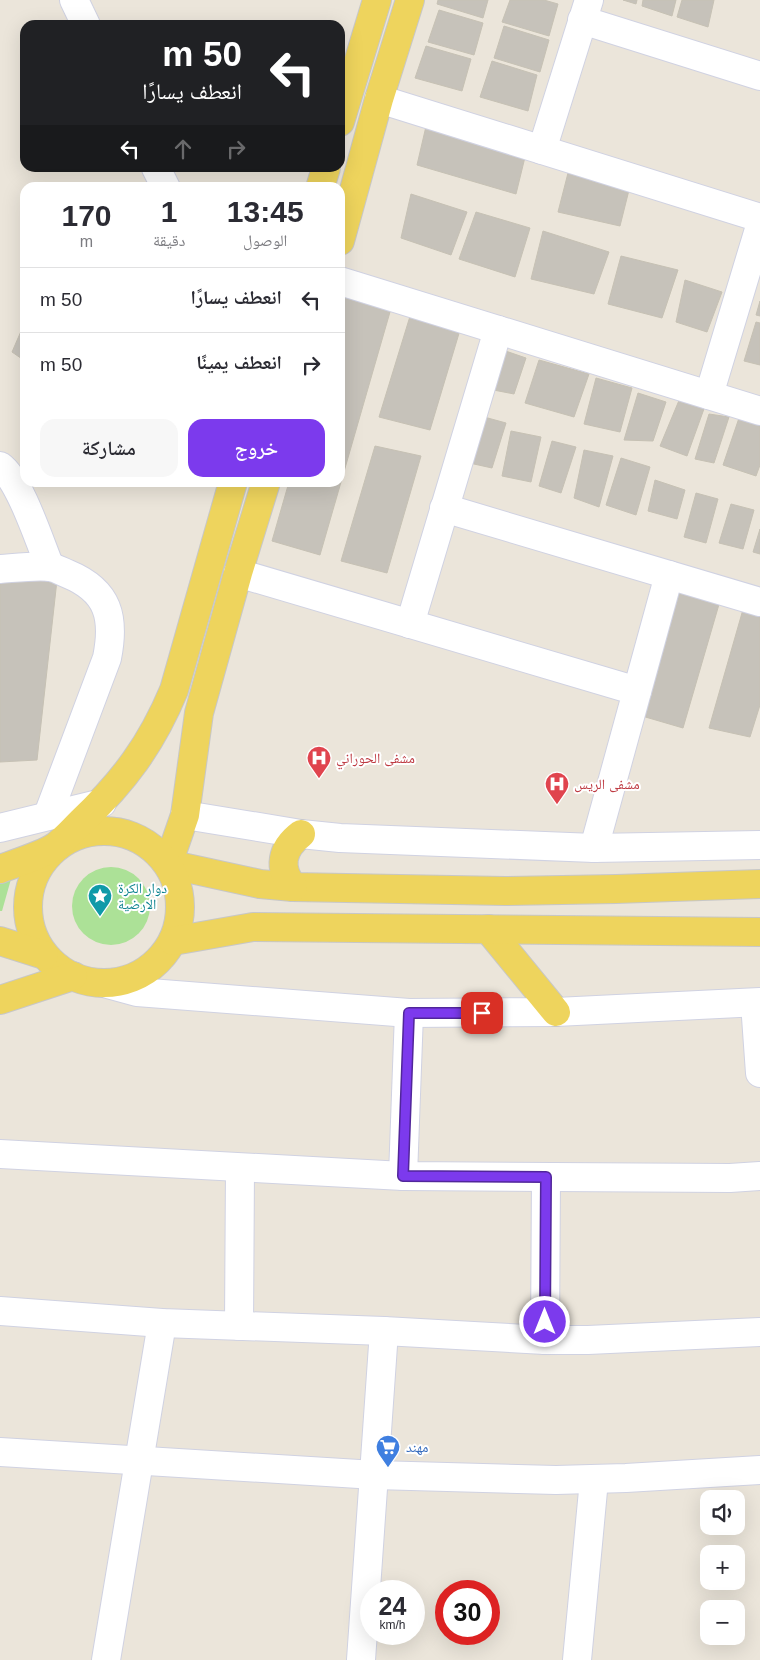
<!DOCTYPE html>
<html lang="ar">
<head>
<meta charset="utf-8">
<style>
  body { margin:0; font-family:Helvetica,"Noto Naskh Arabic",sans-serif; background:#f7f7f7; color:#2b2b33; direction:rtl; height:100vh; display:flex; flex-direction:column; font-size:19px; white-space:nowrap }
  * { box-sizing:border-box; margin:0 }
  p { font-size:16px; color:#7c7c81 }
  .icon { flex:none; width:28px; height:28px; fill:none; stroke:currentColor; stroke-width:2; stroke-linecap:round; stroke-linejoin:round }
  .map { position:relative; flex:1; overflow:hidden; direction:ltr }
  .side { position:absolute; left:20px; top:182px; width:325px; height:305px; display:flex; flex-direction:column; background:#fff; border-radius:15px; box-shadow:0 5px 20px #0002; direction:rtl }
  .side>* { flex:none }
  .guide { position:absolute; left:20px; top:20px; width:325px; height:152px; border-radius:15px; box-shadow:0 5px 20px #0002; direction:rtl; background:#202124; color:#fff; overflow:hidden }
  .controls { position:absolute; left:700px; top:1490px; display:grid; gap:10px }
  .controls a { display:grid; place-items:center; width:45px; height:45px; border-radius:10px; background:#fff; box-shadow:0 5px 20px #0002; font-size:25px }
  .speed { position:absolute; left:360px; top:1580px; display:flex; gap:10px; font-size:25px; font-weight:700; text-align:center }
  .speed>* { display:grid; place-content:center; width:65px; height:65px; border-radius:50%; background:#fff; box-shadow:0 5px 20px #0002; line-height:1 }
  .speed small { font-size:12px; font-weight:400 }
  .speed .limit { border:8px solid #d22; background:#fff; color:#111 }
  .pin { position:absolute; display:grid; place-items:center; width:42px; height:42px; color:#fff; margin:-21px; border-radius:10px; box-shadow:0 2px 8px #0006 }
  .me { position:absolute; width:55px; margin:-28px; rotate:0deg; stroke-linejoin:round; filter:drop-shadow(0 0 4px #0008) }
  .turn { display:flex; align-items:center; gap:18px; height:105px; padding:0 20px; font-size:22px }
  .turn .icon { width:65px; height:65px; stroke-width:2.5 }
  .turn b { display:block; font-size:35px; line-height:42px }
  .lanes { display:flex; align-items:center; height:48px; padding:0 20px; background:#0003; justify-content:center; gap:25px; direction:ltr }
  .lanes .off { opacity:.35 }
  .eta { display:flex; justify-content:space-evenly; align-items:center; height:85px; text-align:center }
  .eta b { font-size:30px; font-weight:600; line-height:35px }
  .cta { display:flex; gap:10px; margin-top:auto; padding:10px 20px }
  .cta a { flex:1; height:58px; border-radius:15px; background:#7c3aed; color:#fff; font-size:20px; font-weight:600; line-height:58px; text-align:center }
  .cta a+a { background:#f7f7f7; color:#2b2b33 }
  ul { padding:0; list-style:none }
  li { display:flex; align-items:center; gap:15px; height:65px; padding:0 20px; border-top:1px solid #e1e1e2 }
  li div { flex:1 }
  li b { display:block; font-size:19px }
  li em { font-style:normal }
  .map>svg:first-child { display:block }
</style>
</head>
<body>
<div class="map">
<svg width="760" height="1660" viewBox="0 0 760 1660">
  <rect width="100%" height="100%" fill="#ebe5da"/>
  <!-- green -->
  <g fill="#ace197">
    <circle cx="111" cy="906" r="39"/>
    <path d="M11,879L2,911H0V880Z"/>
  </g>
  <!-- building -->
  <g fill="#c6c2ba" stroke="#c6c1b4">
    <path d="M438,0H488L483,18L437,4Z"/>
    <path d="M510,0H544L558,4L549,36L502,22Z"/>
    <path d="M623,0H637L636,4Z"/>
    <path d="M643,0H676L672,16L642,6Z"/>
    <path d="M682,0H714L708,27L677,17Z"/>
    <path d="M439,10L483,23L474,55L428,42Z"/>
    <path d="M504,26L549,40L540,72L494,58Z"/>
    <path d="M426,46L471,59L462,91L415,78Z"/>
    <path d="M492,61L537,75L528,111L480,97Z"/>
    <path d="M427,122L526,153L516,194L417,165Z"/>
    <path d="M568,173L630,186L620,226L558,212Z"/>
    <path d="M411,194L467,212L451,255L401,238Z"/>
    <path d="M476,212L530,228L515,277L459,259Z"/>
    <path d="M543,231L609,252L594,294L531,279Z"/>
    <path d="M621,256L678,270L662,318L608,304Z"/>
    <path d="M685,280L722,292L707,332L676,322Z"/>
    <path d="M344,292L392,305L320,555L272,541L289,482H340V307Z"/>
    <path d="M760,301V316L756,315Z"/>
    <path d="M411,313L460,330L430,430L379,417Z"/>
    <path d="M25,322V361L12,352Z"/>
    <path d="M756,322L760,323V365L744,361Z"/>
    <path d="M491,346L526,358L514,394L478,387Z"/>
    <path d="M539,360L589,374L574,417L525,403Z"/>
    <path d="M596,378L632,388L620,432L584,424Z"/>
    <path d="M638,393L666,402L653,441L624,440Z"/>
    <path d="M680,398L705,406L687,456L660,446Z"/>
    <path d="M466,412L506,423L492,468L456,460Z"/>
    <path d="M709,414L729,417L714,463L695,459Z"/>
    <path d="M739,418L760,424V465L756,476L723,465Z"/>
    <path d="M511,431L541,437L531,482L502,476Z"/>
    <path d="M552,441L576,447L561,493L539,486Z"/>
    <path d="M375,446L421,456L387,573L341,561Z"/>
    <path d="M584,450L613,456L599,507L574,498Z"/>
    <path d="M621,458L650,467L636,515L606,505Z"/>
    <path d="M655,480L685,490L677,519L648,511Z"/>
    <path d="M696,493L718,499L706,543L684,537Z"/>
    <path d="M731,504L754,510L743,549L719,543Z"/>
    <path d="M760,529V554L753,552Z"/>
    <path d="M57,580L37,760L0,762V583Z"/>
    <path d="M679,581L722,594L683,728L642,716Z"/>
    <path d="M744,606L760,611V705L750,737L709,728Z"/>
  </g>
  <g fill="none" stroke-linecap="round" stroke-linejoin="round">
    <defs>
      <g id="minor">
        <path d="M74,0L86,25"/>
        <path d="M582,20L760,76"/>
        <path d="M379,99L760,218"/>
        <path d="M542,150L589,0"/>
        <path d="M156,168L166,188"/>
        <path d="M340,281L760,411"/>
        <path d="M709,395L760,226"/>
        <path d="M0,466C20,480 40,543 50,567"/>
        <path d="M444,508L760,602"/>
        <path d="M0,569C14,568 38,565 50,567C56,568 63,572 68,574C109,591 115,618 107,658L48,815"/>
        <path d="M238,573L637,691"/>
        <path d="M410,624L498,330"/>
        <path d="M185,815L301,834L340,838L594,848L760,845"/>
        <path d="M0,828L102,803"/>
        <path d="M594,848L669,575"/>
        <path d="M104,983L137,992L409,1013L556,1012L760,1002"/>
        <path d="M755,1003L760,1073"/>
        <path d="M0,1154L403,1176L730,1178L760,1176"/>
        <path d="M403,1176L409,1013"/>
        <path d="M0,1311L162,1323L384,1331L545,1340H588L760,1332"/>
        <path d="M239,1326L240,1168"/>
        <path d="M545,1340L546,1177"/>
        <path d="M0,1452L375,1475L556,1480L626,1478L760,1470"/>
        <path d="M106,1660L162,1323"/>
        <path d="M361,1660L384,1331"/>
        <path d="M577,1660L594,1480"/>
      </g>
      <g id="major">
        <path d="M340,122L377,0"/>
        <path d="M320,188L326,168"/>
        <path d="M340,241L379,99L410,0"/>
        <path d="M266,482L238,573L199,713L185,815L168,864L260,884L293,887L505,891L616,889L760,884"/>
        <circle cx="104" cy="907" r="76"/>
        <path d="M0,869C14,864 45,854 56,846C65,839 73,830 81,822C124,781 151,745 174,690L233,482"/>
        <path d="M293,887C278,868 281,849 301,834"/>
        <path d="M488,929L556,1012"/>
        <path d="M0,941L44,955"/>
        <path d="M173,941L253,927L760,932"/>
        <path d="M0,1000L73,976"/>
      </g>
    </defs>
    <!-- minor casing -->
    <use href="#minor" stroke="#d0d2e2" stroke-width="30"/>
    <!-- major casing -->
    <use href="#major" stroke="#c7c7c7" stroke-width="30"/>
    <!-- minor -->
    <use href="#minor" stroke="#fff" stroke-width="28"/>
    <!-- major -->
    <use href="#major" stroke="#eed45d" stroke-width="28"/>
  </g>
  <g fill="none" stroke-linecap="round" stroke-linejoin="round">
    <defs>
      <path id="route" d="M482,1013H409L403,1176L546,1177L545,1322"/>
    </defs>
    <!-- route casing -->
    <use href="#route" stroke="#51269a" stroke-width="12"/>
    <!-- route -->
    <use href="#route" stroke="#7c3aed" stroke-width="9"/>
  </g>
  <!-- icons -->
  <defs>
    <symbol id="hospital-pin" viewBox="-11 -11 22 30"><path d="M0 17L-7.5 6A9.5 9.5 0 1 1 7.5 6Z" fill="#e0444e" stroke="#fff"/><path d="M-5-5h3v3.5h4V-5h3V5h-3V1.5h-4V5h-3Z" fill="#fff"/></symbol>
    <symbol id="sight-pin" viewBox="-11 -11 22 30"><path d="M0 17L-7.5 6A9.5 9.5 0 1 1 7.5 6Z" fill="#0f9aa8" stroke="#fff"/><path d="M0-6L1.8-2.2L6-1.7L2.9 1.2L3.7 5.4L0 3.3L-3.7 5.4L-2.9 1.2L-6-1.7L-1.8-2.2Z" fill="#fff"/></symbol>
    <symbol id="supermarket-pin" viewBox="-11 -11 22 30"><path d="M0 17L-7.5 6A9.5 9.5 0 1 1 7.5 6Z" fill="#3f7fe0" stroke="#fff"/><path d="M-6-5.5h2.5l.6 2H6L4.5 2H-2.5L-4.4-4H-6ZM-1.5 3.2a1.3 1.3 0 1 0 .1 0ZM3 3.2a1.3 1.3 0 1 0 .1 0Z" fill="#fff"/></symbol>
  </defs>
  <g fill-rule="evenodd">
    <use href="#hospital-pin" x="305" y="744" width="28" height="38"/>
    <use href="#hospital-pin" x="543" y="770" width="28" height="38"/>
    <use href="#sight-pin" x="86" y="882" width="28" height="38"/>
    <use href="#supermarket-pin" x="374" y="1433" width="28" height="38"/>
  </g>
  <g text-anchor="middle" dominant-baseline="central" stroke-width="4" stroke-linejoin="round" paint-order="stroke">
    <!-- health labels -->
    <g font-size="14" fill="#be3a42" stroke="#fff" text-anchor="start">
      <text x="336" y="758">مشفى الحوراني</text>
      <text x="574" y="784">مشفى الريس</text>
    </g>
    <!-- culture labels -->
    <g font-size="14" fill="#0d838f" stroke="#fff" text-anchor="start">
      <text x="118" y="888">دوار الكرة<tspan x="118" dy="16">الارضية</tspan></text>
    </g>
    <!-- shop labels -->
    <g font-size="14" fill="#366cbe" stroke="#fff" text-anchor="start">
      <text x="406" y="1447">مهند</text>
    </g>
  </g>
</svg>
<div class="controls">
<a><svg class="icon" aria-label="sound" viewBox="0 0 24 24"><path d="M4 9h4l5-4v14l-5-4H4zM17 9q2 3 0 6"/></svg></a>
<a>+</a>
<a>−</a>
</div>
<div class="speed"><div>24<small>km/h</small></div><div class="limit">30</div></div>
<div class="pin" style="left:482px;top:1013px;background:#d93025"><svg class="icon" aria-label="arrive" viewBox="0 0 24 24"><path d="M6 21V4h12l-3 4 3 4H6"/></svg></div>
<svg class="me" style="left:545px;top:1322px" viewBox="-20 -20 40 40"><circle r="17" fill="#7c3aed" stroke="#fff" stroke-width="3"/><path d="M0-11L8 9 0 5-8 9z" fill="#fff"/></svg>
<div class="guide">
<div class="turn"><svg class="icon" aria-label="left" viewBox="0 0 24 24"><path d="M17 20v-9H6M10 6l-5 5 5 5"/></svg><div><b>50 m</b>انعطف يسارًا</div></div>
<div class="lanes"><svg class="icon" aria-label="left" viewBox="0 0 24 24"><path d="M17 20v-9H6M10 6l-5 5 5 5"/></svg><svg class="icon off" aria-label="ahead" viewBox="0 0 24 24"><path d="M12 20V5M6 11l6-6 6 6"/></svg><svg class="icon off" aria-label="right" viewBox="0 0 24 24"><path d="M7 20v-9h11M14 6l5 5-5 5"/></svg></div>
</div>
<section class="side">
<div class="eta">
<div><b>13:45</b><p>الوصول</p></div>
<div><b>1</b><p>دقيقة</p></div>
<div><b>170</b><p>m</p></div>
</div>
<ul>
<li><svg class="icon" aria-label="left" viewBox="0 0 24 24"><path d="M17 20v-9H6M10 6l-5 5 5 5"/></svg><div><b>انعطف يسارًا</b></div><em>50 m</em></li>
<li><svg class="icon" aria-label="right" viewBox="0 0 24 24"><path d="M7 20v-9h11M14 6l5 5-5 5"/></svg><div><b>انعطف يمينًا</b></div><em>50 m</em></li>
</ul>
<div class="cta"><a>خروج</a><a>مشاركة</a></div>
</section>
</div>
</body>
</html>
